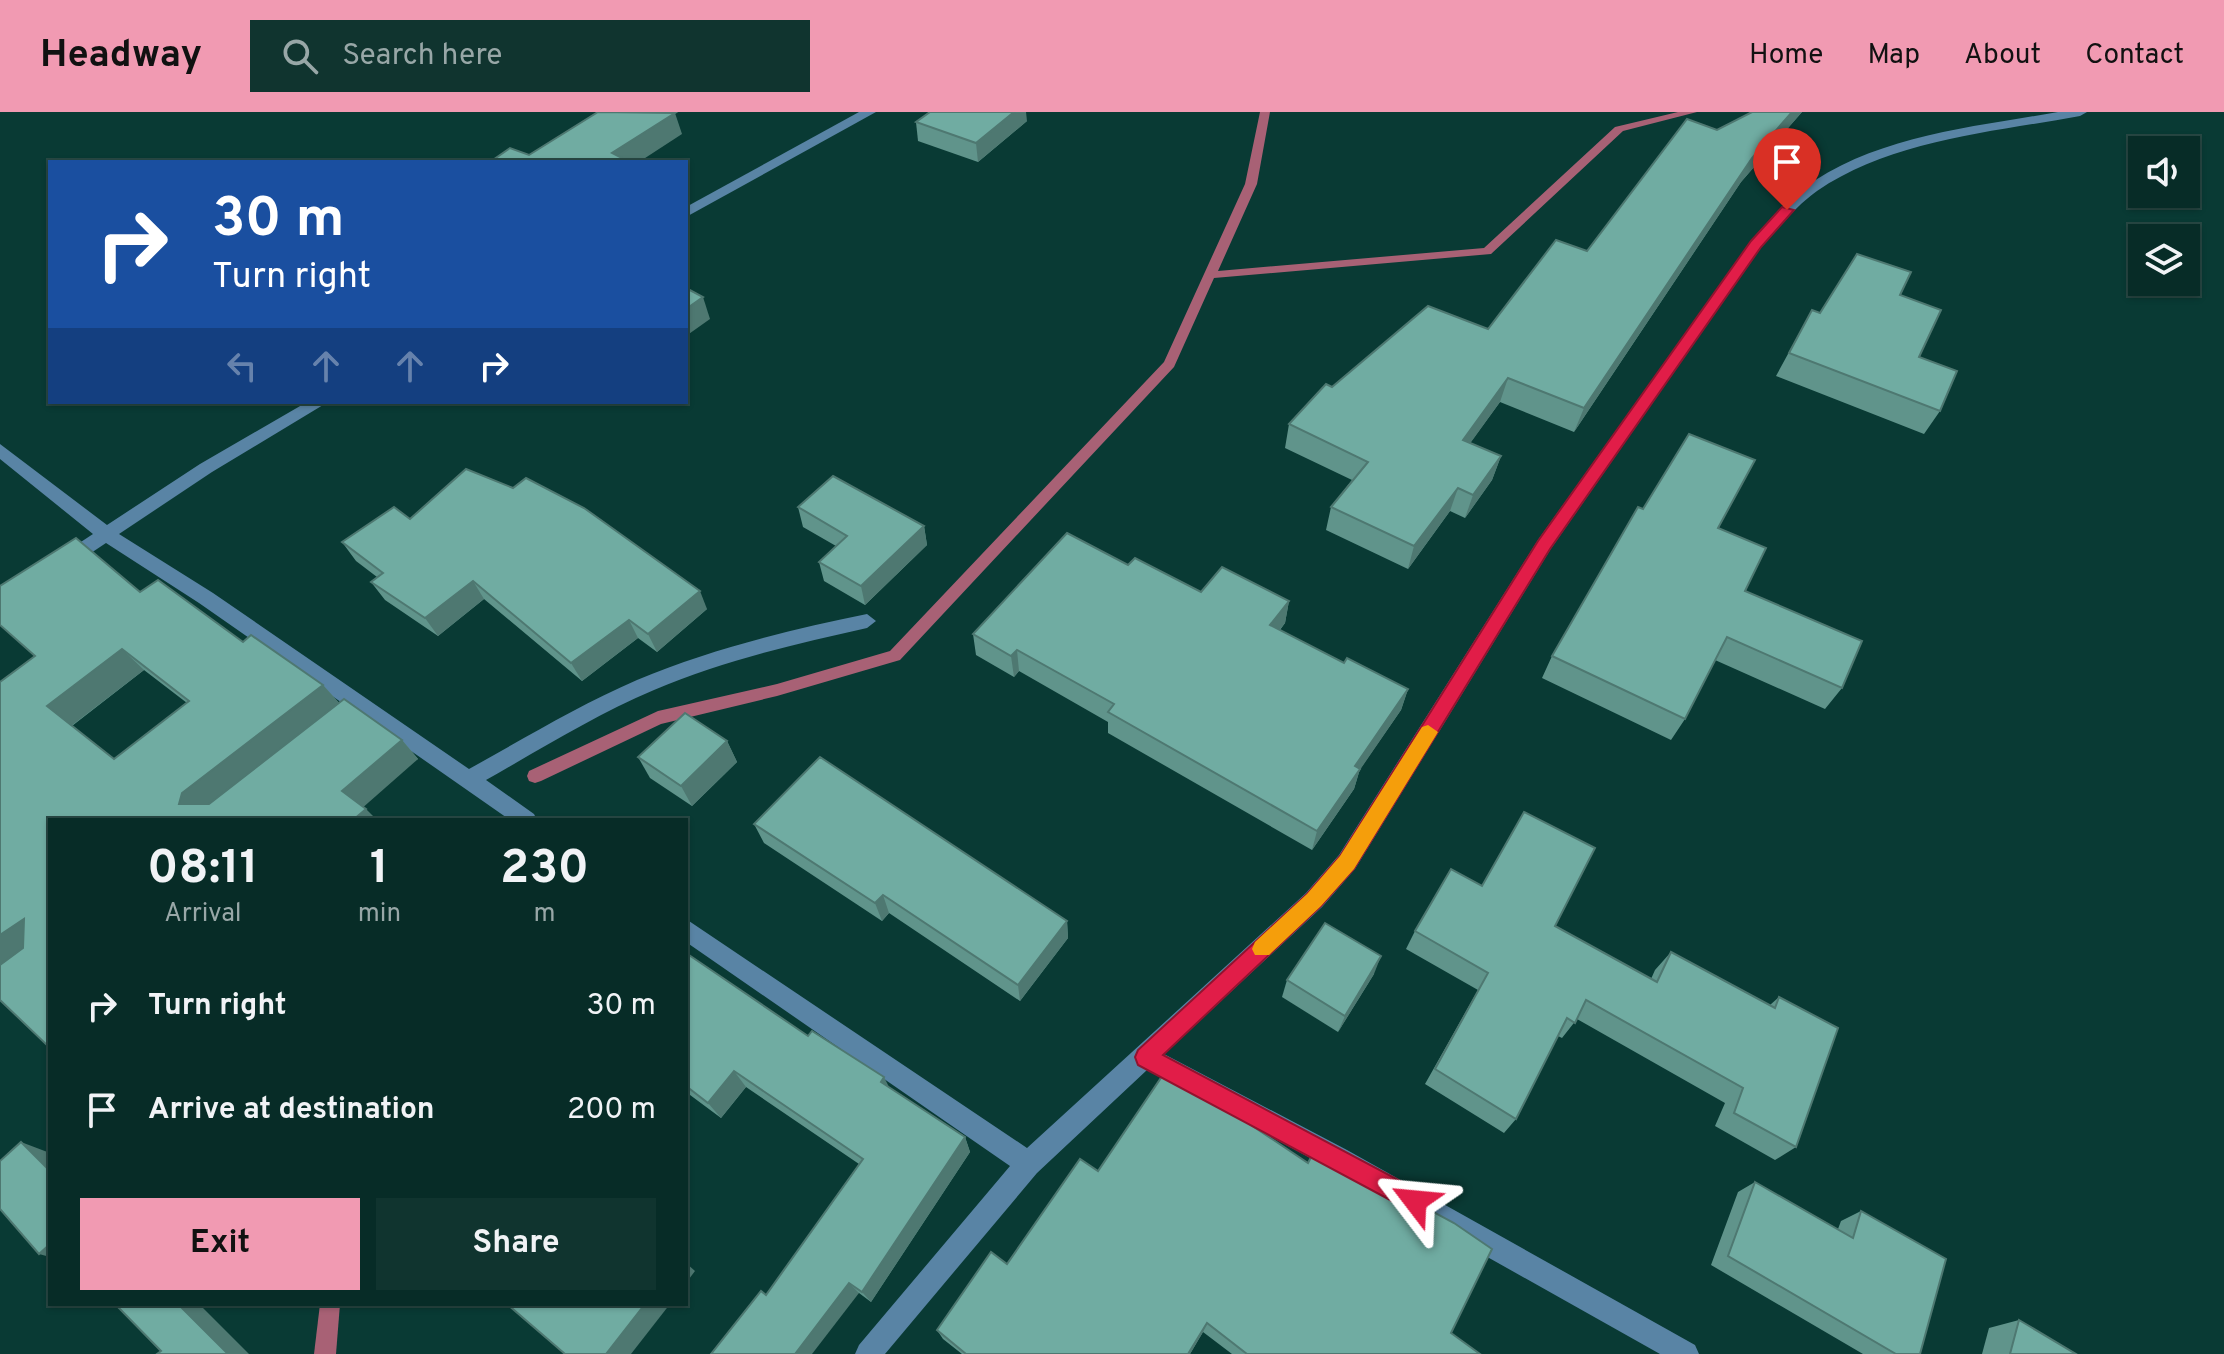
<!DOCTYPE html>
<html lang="en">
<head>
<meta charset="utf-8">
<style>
  body { margin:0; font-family:Overpass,sans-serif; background:#10342f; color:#f1f3f6; height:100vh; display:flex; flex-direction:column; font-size:30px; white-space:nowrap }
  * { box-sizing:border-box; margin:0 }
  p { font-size:26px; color:#98a7a7 }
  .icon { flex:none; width:44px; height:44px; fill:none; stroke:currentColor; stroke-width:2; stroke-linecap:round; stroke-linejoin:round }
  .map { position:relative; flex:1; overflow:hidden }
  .sheet { position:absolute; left:48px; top:706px; width:640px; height:488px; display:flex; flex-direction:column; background:#072c27; border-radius:0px; box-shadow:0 2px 6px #0004,0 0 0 2px #284844 }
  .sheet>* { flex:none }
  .hud { position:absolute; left:48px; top:48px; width:640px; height:244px; border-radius:0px; box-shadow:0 2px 6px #0004,0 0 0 2px #284844; background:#1a4fa0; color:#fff; overflow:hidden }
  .fabs { position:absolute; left:2128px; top:24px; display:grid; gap:16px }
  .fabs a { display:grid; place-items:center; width:72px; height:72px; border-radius:0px; background:#072c27; box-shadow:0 2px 6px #0004,0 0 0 2px #284844; font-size:40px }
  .pin { position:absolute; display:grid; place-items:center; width:68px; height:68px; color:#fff; margin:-82px -34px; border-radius:50% 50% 50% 0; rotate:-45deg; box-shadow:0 0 8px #0007 }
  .pin .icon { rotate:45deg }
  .me { position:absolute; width:88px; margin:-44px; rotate:299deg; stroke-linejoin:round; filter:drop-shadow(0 0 6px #0008) }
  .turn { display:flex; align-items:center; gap:28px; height:168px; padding:0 32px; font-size:36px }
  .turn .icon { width:104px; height:104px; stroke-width:2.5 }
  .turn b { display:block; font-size:56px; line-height:68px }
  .lanes { display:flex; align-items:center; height:76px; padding:0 32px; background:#0003; justify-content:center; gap:40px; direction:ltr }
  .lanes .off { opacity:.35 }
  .eta { display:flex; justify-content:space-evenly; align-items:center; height:136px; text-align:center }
  .eta b { font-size:48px; font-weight:700; line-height:56px }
  .primary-button { display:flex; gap:16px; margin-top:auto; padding:16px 32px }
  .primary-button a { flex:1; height:92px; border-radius:0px; background:#f19ab2; color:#111; font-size:32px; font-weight:700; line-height:92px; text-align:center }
  .primary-button a+a { background:#10342f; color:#f1f3f6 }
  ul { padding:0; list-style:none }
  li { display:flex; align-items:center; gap:24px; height:104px; padding:0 32px }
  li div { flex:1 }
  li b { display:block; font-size:30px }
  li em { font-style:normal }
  header { display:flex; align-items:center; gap:48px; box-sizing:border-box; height:112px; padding:0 40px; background:#f19ab2; color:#111 }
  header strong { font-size:38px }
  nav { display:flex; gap:44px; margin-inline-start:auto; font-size:28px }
  .search { width:560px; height:72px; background:#10342f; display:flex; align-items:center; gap:20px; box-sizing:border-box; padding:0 28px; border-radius:0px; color:#98a7a7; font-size:30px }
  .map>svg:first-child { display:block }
</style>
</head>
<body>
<header>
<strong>Headway</strong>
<div class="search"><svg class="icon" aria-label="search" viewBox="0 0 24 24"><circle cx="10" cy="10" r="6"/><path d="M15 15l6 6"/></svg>Search here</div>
<nav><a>Home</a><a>Map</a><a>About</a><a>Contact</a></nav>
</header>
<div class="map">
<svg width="2224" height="1242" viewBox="0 0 2224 1242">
  <rect width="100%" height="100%" fill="#093a34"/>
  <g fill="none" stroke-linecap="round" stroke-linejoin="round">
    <!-- stream -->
    <g fill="#a86175" fill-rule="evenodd">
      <path d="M1260,0H1270L1257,72L1218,159L1484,136L1615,15L1678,0H1697L1623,19L1491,142L1214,166L1174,255L900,548L777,584L661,612L541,669L535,671L529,669L527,664L529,659L658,599L777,572L890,539L1164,250L1245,72Z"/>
      <path d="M320,1192H340L336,1242H314Z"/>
    </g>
    <!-- minor -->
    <g fill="#5984a5" fill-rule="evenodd">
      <path d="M859,0H876L686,105V95Z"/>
      <path d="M2058,0H2087L2080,4C1993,20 1892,28 1817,79C1796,94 1779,115 1761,135L1550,438L1355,757L1322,795L1164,942L1347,1038L1695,1233L1699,1242H1660L1329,1056L1147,958L1037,1061L885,1242H855L859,1233L1010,1054L686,830V807L1027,1036L1306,781L1339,743L1538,428L1751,129C1767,111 1783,92 1803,77C1873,24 1974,15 2058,0Z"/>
      <path d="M307,290H328L212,360L119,422L213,481L469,657C525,626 579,593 637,568C711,537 789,518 867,502L876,509L867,516C795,532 722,549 654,578C595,603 541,637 486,668L534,702L537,708H510L199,491L106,431L70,455H58L55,450L58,445L93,422L0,347V332L107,413L200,352Z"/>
    </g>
  </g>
  <!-- wall -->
  <g fill="#60948b" fill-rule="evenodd">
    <path d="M1752,0H1802L1741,70L1574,320L1500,290L1470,331L1501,344L1492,368L1465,406L1450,399L1408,457L1326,418L1331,395L1352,368L1285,336L1289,312L1332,275L1488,217L1587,139L1717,18Z"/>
    <path d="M1027,9L978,50L918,29L916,10Z"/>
    <path d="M1900,183L1919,245L1940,299L1924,322L1776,264L1812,198L1820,201Z"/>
    <path d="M798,395L924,414L927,433L865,493L824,469L819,450L836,434L803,415Z"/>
    <path d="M1643,397L1718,416L1745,479L1842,576L1825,597L1715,548L1685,607L1671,628L1542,566L1552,544Z"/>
    <path d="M410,407L707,497L657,540L638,526L582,569L484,487L438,524L385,488L371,470L377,465L356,449L342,430Z"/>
    <path d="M140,480L243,530L323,573L339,591L402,628L418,647L0,888V570ZM144,558L187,591L114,647L72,614Z"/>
    <path d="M1201,480L1289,489L1285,511L1280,518L1344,551L1408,577L1401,598L1360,657L1354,677L1312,738L1108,621V610L1019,559L1014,565L976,543L973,522Z"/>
    <path d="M727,629L737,650L692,694L650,666L638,645Z"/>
    <path d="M754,712L1067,809L1068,826L1020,889L889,801L882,809L764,731Z"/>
    <path d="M1555,814L1651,867L1655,858L1671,840L1770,893L1779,885L1796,1035L1775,1048L1715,1014L1725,991L1577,907L1562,926L1558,924L1516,1007L1504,1021L1425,972L1478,878L1406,837L1415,819Z"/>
    <path d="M686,841L808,924L965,1025L970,1040L871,1190L859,1181L766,1183L859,1052L746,975L721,1006L686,980Z"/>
    <path d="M1374,862L1338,920L1282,885L1287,868Z"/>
    <path d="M1308,1051L1427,1101L1430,1098L1451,1221L1480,1242H1232L1203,1220L1190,1242H962L943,1227L937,1218L1007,1152L1098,1059Z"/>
    <path d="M1755,1070L1838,1117L1841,1109L1861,1099L1920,1242H1863L1711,1153L1738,1080Z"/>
    <path d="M2019,1208L2076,1242H1982L1989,1216Z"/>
  </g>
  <!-- shaded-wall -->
  <g fill="#4e7871">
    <path d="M1014,0H1026L1027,9L978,50L976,31Z"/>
    <path d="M1792,0H1802L1741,70L1574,320L1584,296L1752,46Z"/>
    <path d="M675,1L682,22L639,50H615L612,41Z"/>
    <path d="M703,185L710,207L686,224V197Z"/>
    <path d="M1508,266L1500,290L1456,351L1463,328Z"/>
    <path d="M1501,344L1492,368L1465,406L1473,383Z"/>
    <path d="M1458,376L1450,399L1408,457L1414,434Z"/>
    <path d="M924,414L927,433L865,493L861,474Z"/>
    <path d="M473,469L484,487L438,524L425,506Z"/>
    <path d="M700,479L707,497L657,540L648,522Z"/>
    <path d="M1289,489L1285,511L1267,534L1270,513Z"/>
    <path d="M629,508L638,526L582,569L571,551Z"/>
    <path d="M122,537L144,558L71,614L47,594Z"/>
    <path d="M1017,538L1019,559L1014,565L1011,544Z"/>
    <path d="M323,573L341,593L202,708L179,692L182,681Z"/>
    <path d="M1408,577L1401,598L1351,671L1360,657L1354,677L1312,738L1317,719L1355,654Z"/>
    <path d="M402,628L418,647L360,698L342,679Z"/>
    <path d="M727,629L737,650L692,694L681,674Z"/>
    <path d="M366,697L377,708H353Z"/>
    <path d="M883,783L889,801L882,809L875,791Z"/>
    <path d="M24,807L50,823L0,857V823Z"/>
    <path d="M1067,809L1068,826L1020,889L1018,873Z"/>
    <path d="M1381,844L1374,862L1338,920L1345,904Z"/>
    <path d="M734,959L746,975L721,1006L708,991Z"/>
    <path d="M884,965L892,981L881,970Z"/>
    <path d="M965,1025L970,1040L871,1190L862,1180Z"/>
    <path d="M21,1030L50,1041V1059Z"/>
    <path d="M50,1132V1145L39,1142Z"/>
    <path d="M686,1151L695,1159L686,1171Z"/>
    <path d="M849,1171L859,1181L812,1242H795Z"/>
    <path d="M178,1192H202L201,1194L249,1242H228Z"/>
    <path d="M645,1192H670L631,1242H606Z"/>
    <path d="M1207,1211L1203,1220L1190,1242H1188Z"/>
  </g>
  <!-- building -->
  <g fill="#70aca2" stroke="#4e7871" stroke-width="2" fill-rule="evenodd">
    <path d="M598,0L675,1L612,41L626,48L623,50H490L510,36L529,43Z"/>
    <path d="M930,0H1014L976,31L916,10Z"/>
    <path d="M1752,0H1792L1752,46L1584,296L1508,266L1463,328L1501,344L1473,383L1458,376L1414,434L1331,395L1368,350L1289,312L1326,272L1332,275L1428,194L1488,217L1556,128L1587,139L1687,7L1717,18Z"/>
    <path d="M1857,142L1911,160L1900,183L1941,198L1919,245L1957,259L1940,299L1789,241L1812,198L1820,201Z"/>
    <path d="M686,176L703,185L686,197Z"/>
    <path d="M1689,322L1755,348L1718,416L1766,436L1745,479L1862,529L1842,576L1727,525L1685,607L1552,544L1638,395L1643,397Z"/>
    <path d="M466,357L513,376L526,366L584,396L700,479L648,522L629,508L571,551L473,469L425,506L371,470L383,461L342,430L394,395L410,407Z"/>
    <path d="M833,364L924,414L861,474L819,450L847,424L798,395Z"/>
    <path d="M1067,421L1128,453L1135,446L1201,480L1222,455L1289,489L1270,513L1344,551L1347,546L1408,577L1355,654L1360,657L1317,719L1108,600L1114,592L1017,538L1011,544L973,522Z"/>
    <path d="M76,426L140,480L158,468L243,530L251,523L323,573L182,681L179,692H209L344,587L402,628L342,679L366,697L353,708H50V936L0,888V853L23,836L24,807L0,823V570L35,544L0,513V474ZM122,537L189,589L114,647L47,594Z"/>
    <path d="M685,601L727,629L681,674L638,645Z"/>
    <path d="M820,645L1067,809L1018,873L883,783L875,791L754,712Z"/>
    <path d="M1524,700L1595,736L1555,814L1657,870L1671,840L1775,896L1779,885L1838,916L1796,1035L1734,1001L1743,976L1586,888L1575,911L1567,906L1516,1007L1435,957L1488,861L1415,819L1451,757L1482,774Z"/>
    <path d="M1325,811L1381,844L1345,904L1287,868Z"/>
    <path d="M686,841L808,924L812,919L884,965L881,970L965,1025L862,1180L849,1171L795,1242H711L761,1179L766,1183L863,1047L734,959L708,991L686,974Z"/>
    <path d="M1167,957L1308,1051L1316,1036L1428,1102L1430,1098L1454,1111L1492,1137L1451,1221L1480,1242H1247L1207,1211L1188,1242H966L937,1218L991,1140L1007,1152L1080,1047L1098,1059Z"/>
    <path d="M21,1030L50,1059V1132L39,1142L0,1097V1049Z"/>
    <path d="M1755,1070L1853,1126L1861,1099L1946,1147L1920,1242H1896L1728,1144Z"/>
    <path d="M115,1192H178L228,1242H157L161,1239Z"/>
    <path d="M507,1192H645L606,1242H565Z"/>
    <path d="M2019,1208L2076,1242H2010Z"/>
  </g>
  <!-- route -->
  <path fill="#e11d48" stroke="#92132f" stroke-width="2" d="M1782,95L1794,98L1761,135L1550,437L1354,757L1321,794L1163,943L1423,1081L1426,1089L1423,1097L1415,1101L1407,1097L1138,953L1135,945L1138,938L1307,782L1340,744L1538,429L1751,129Z"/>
  <!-- slow -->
  <path fill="#f59e0b" d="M1428,613L1438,620L1435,625L1354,757L1321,794L1269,843H1255L1252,837L1255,830L1307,782L1340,744L1422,615Z"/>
</svg>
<div class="fabs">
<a><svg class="icon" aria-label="sound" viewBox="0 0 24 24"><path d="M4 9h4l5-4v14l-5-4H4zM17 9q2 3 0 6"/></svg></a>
<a><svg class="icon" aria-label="layers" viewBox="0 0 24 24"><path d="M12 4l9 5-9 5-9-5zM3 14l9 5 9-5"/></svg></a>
</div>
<div class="pin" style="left:1787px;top:98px;background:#d93025"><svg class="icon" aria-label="arrive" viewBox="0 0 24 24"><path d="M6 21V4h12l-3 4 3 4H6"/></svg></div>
<svg class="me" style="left:1415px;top:1089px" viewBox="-20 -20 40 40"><path d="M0-17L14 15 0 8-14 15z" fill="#e11d48" stroke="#fff" stroke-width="4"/></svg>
<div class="hud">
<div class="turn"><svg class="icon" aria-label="right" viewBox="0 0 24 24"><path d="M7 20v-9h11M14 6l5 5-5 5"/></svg><div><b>30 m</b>Turn right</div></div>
<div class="lanes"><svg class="icon off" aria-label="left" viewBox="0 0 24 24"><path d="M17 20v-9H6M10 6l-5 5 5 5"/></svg><svg class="icon off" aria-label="ahead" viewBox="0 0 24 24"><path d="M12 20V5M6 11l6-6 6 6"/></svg><svg class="icon off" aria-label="ahead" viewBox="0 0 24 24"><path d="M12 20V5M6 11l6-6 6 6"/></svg><svg class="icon" aria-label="right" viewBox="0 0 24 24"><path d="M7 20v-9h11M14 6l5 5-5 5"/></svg></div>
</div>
<section class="sheet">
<div class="eta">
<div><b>08:11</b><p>Arrival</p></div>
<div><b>1</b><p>min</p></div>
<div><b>230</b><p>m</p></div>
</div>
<ul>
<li><svg class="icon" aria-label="right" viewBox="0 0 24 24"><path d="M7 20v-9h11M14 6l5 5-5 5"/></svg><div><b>Turn right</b></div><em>30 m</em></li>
<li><svg class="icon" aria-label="arrive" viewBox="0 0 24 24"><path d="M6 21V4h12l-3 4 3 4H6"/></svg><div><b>Arrive at destination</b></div><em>200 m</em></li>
</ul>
<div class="primary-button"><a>Exit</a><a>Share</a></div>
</section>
</div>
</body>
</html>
